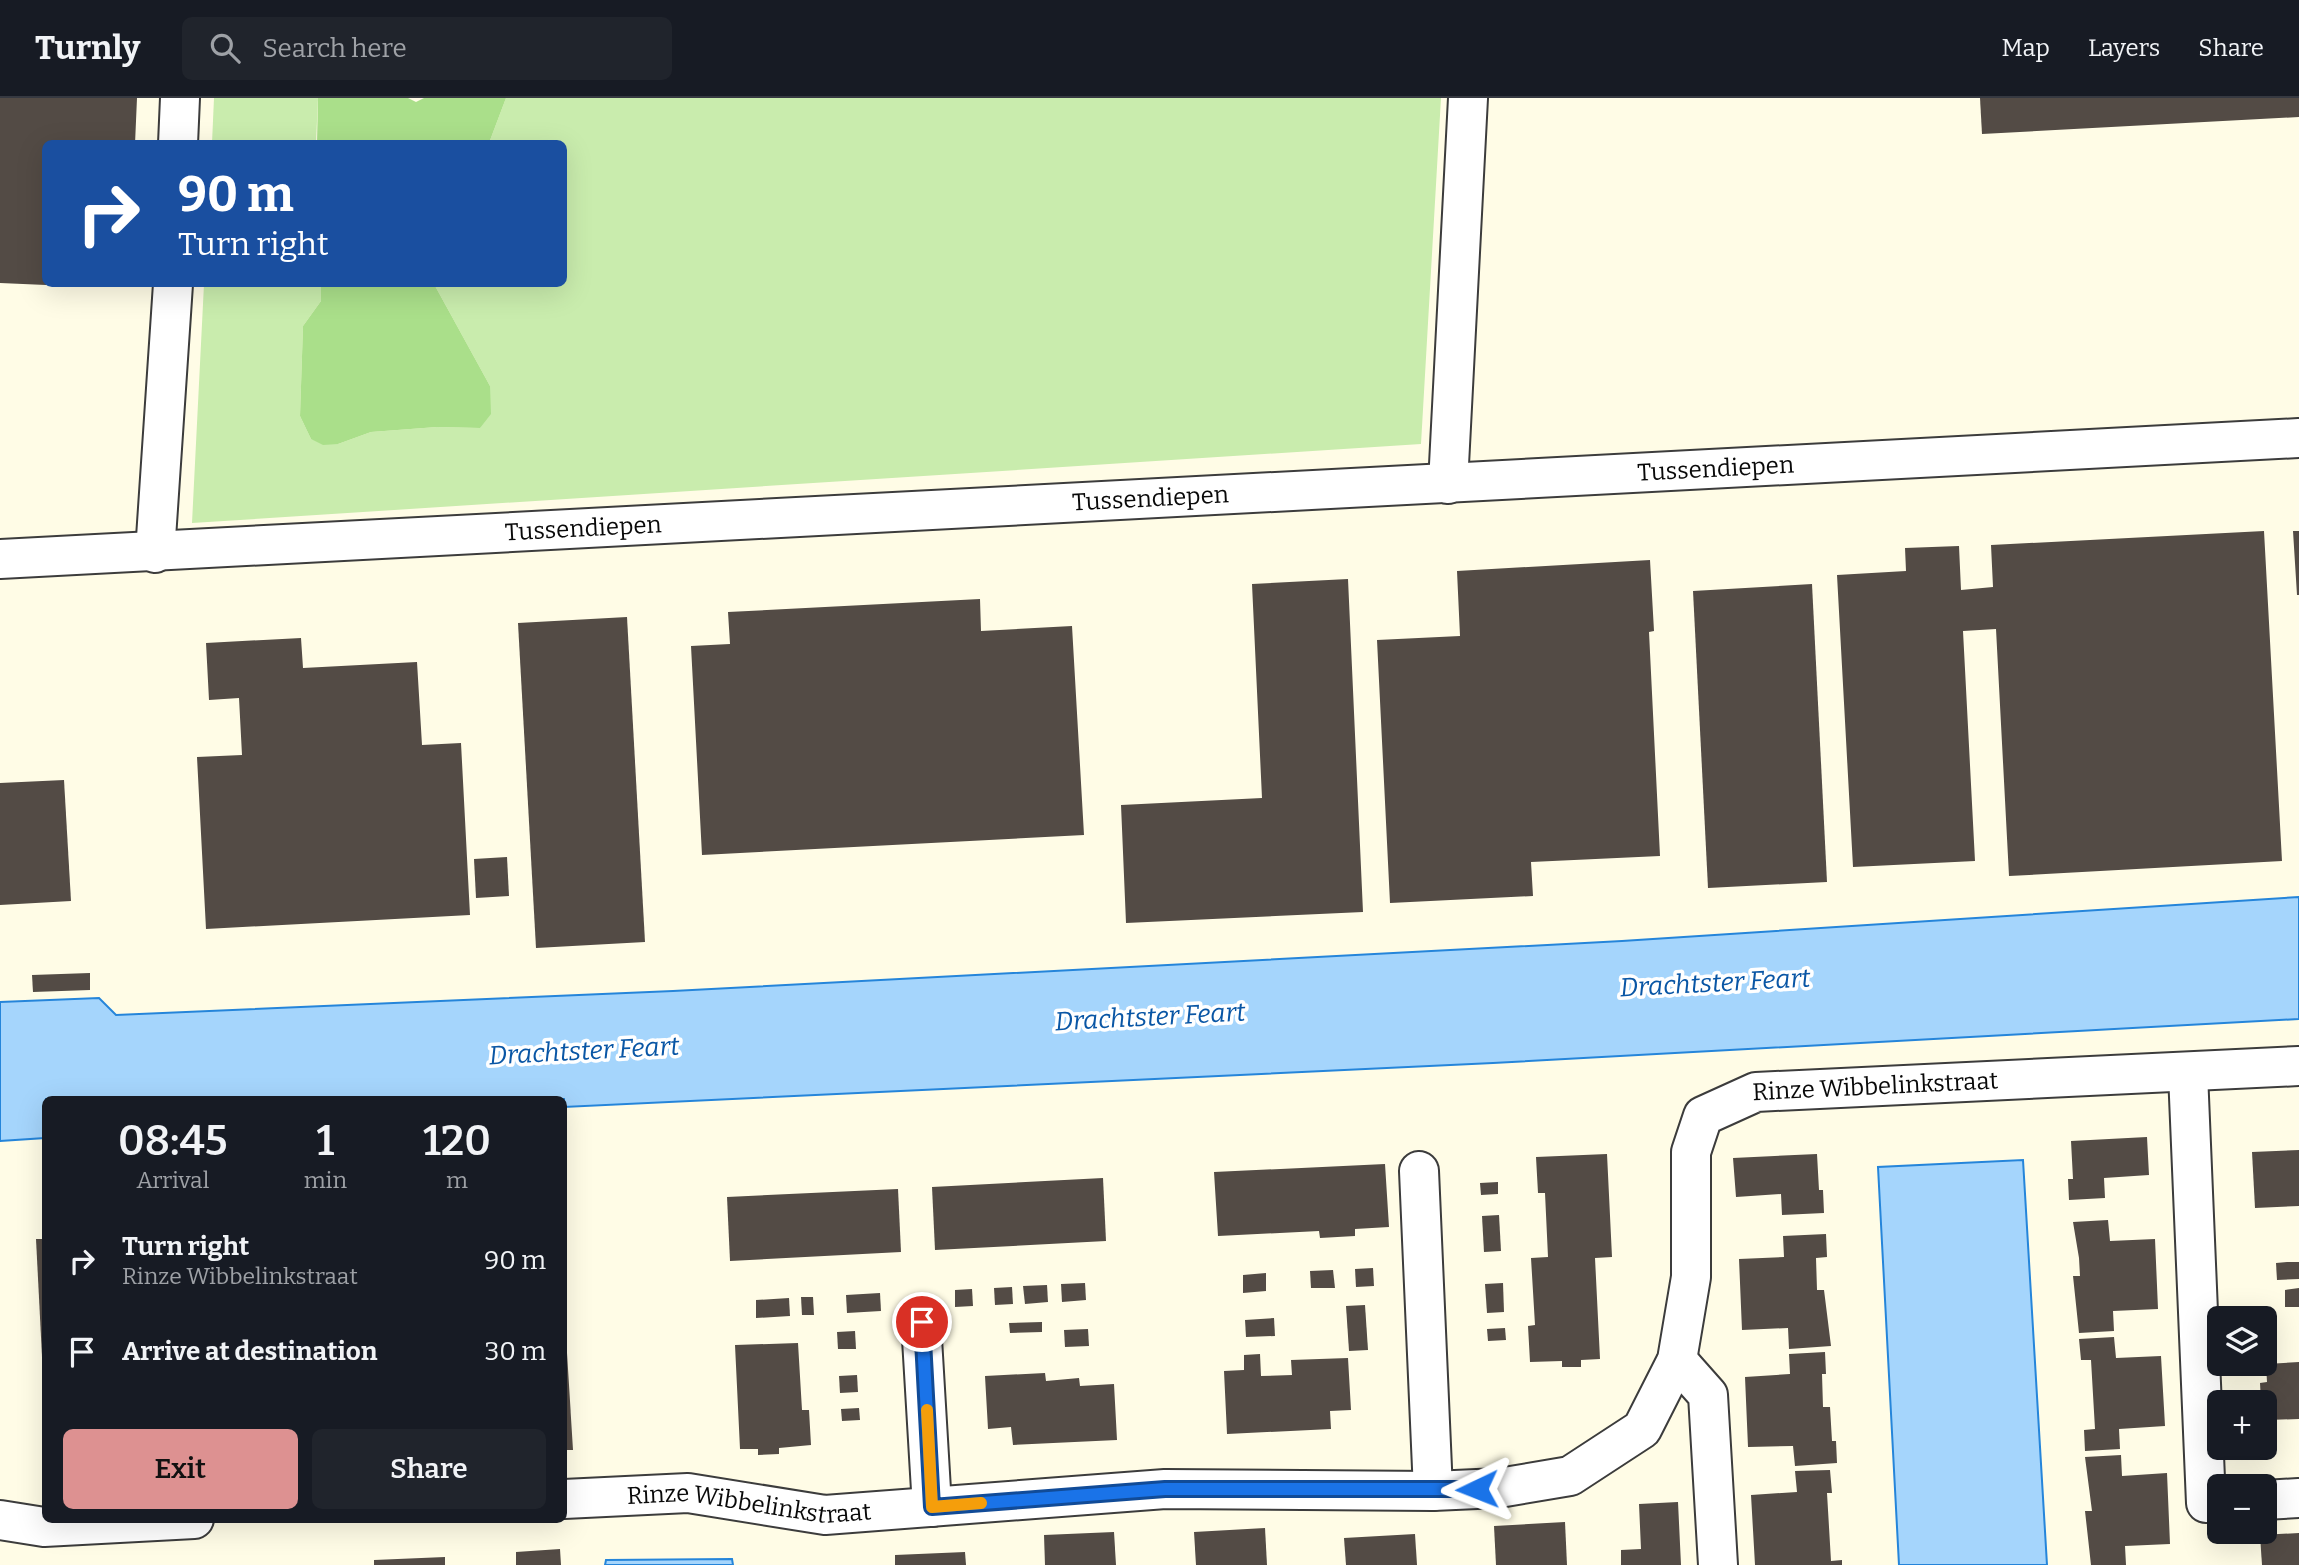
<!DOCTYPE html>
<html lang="en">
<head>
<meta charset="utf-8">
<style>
  body { margin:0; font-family:Bitter,serif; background:#20242c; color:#f1f3f6; height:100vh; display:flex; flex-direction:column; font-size:26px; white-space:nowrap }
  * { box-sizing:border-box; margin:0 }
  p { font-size:23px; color:#9ea1a6 }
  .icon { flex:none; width:38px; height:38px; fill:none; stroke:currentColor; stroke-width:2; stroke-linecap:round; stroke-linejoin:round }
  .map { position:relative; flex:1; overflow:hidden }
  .panel { position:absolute; left:42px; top:998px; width:525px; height:427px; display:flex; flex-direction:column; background:#171b24; border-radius:10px; box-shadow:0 7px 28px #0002 }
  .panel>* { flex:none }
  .top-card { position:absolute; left:42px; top:42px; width:525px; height:147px; border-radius:10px; box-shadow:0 7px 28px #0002; background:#1a4fa0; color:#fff; overflow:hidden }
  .controls { position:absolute; left:2207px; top:1208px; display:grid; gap:14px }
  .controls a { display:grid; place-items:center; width:70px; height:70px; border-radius:10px; background:#171b24; box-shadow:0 7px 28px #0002; font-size:35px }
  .pin { position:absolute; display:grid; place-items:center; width:60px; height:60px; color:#fff; margin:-30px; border:4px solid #fff; border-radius:50%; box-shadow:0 2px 7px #0007 }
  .me { position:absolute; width:77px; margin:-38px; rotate:268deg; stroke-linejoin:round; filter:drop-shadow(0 0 5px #0008) }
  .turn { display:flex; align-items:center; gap:24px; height:147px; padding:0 21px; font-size:32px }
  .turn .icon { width:91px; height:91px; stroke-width:2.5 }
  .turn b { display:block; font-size:49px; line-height:60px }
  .eta { display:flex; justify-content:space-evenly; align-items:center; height:119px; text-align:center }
  .eta b { font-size:42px; font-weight:600; line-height:49px }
  .button { display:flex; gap:14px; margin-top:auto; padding:14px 21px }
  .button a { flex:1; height:80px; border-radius:10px; background:#dd9191; color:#111; font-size:28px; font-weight:600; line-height:80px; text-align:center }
  .button a+a { background:#20242c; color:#f1f3f6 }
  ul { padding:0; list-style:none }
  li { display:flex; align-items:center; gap:21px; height:91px; padding:0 21px }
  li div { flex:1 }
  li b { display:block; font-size:26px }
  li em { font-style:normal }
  header { display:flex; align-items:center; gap:42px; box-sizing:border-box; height:98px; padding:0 35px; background:#171b24; border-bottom:2px solid #363941 }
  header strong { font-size:33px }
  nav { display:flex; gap:38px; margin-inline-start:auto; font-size:24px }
  .search { width:490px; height:63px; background:#20242c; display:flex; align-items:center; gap:18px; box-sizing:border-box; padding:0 24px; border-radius:10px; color:#9ea1a6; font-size:26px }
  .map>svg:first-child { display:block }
</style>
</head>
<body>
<header>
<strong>Turnly</strong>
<div class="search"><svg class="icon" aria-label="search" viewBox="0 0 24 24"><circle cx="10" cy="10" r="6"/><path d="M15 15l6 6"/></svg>Search here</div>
<nav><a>Map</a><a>Layers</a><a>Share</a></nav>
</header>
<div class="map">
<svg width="2299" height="1467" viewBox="0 0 2299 1467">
  <rect width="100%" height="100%" fill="#fffce6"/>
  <!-- green -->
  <g fill="#c9ecad">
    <path d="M214,0H318L316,45H212Z"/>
    <path d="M506,0H1441L1421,346L192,425L204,186H321V203L303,228L300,318L311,341L338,346L371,334L437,329L480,330L490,288L434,186H564V46L489,45Z"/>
  </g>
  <!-- forest -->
  <g fill="#aadf8a">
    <path d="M318,0H408L416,4L424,0H506L489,45L317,46Z"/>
    <path d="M321,186H434L490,288L491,316L480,330L437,329L371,334L338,346L323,347L311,341L300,318L303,228L321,203Z"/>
  </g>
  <!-- water -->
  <g fill="#a5d5fc" stroke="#2585da" stroke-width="2">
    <path d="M2299,799V921L1493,965L564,1009V1001H46L45,1040L0,1043V904L99,900L116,917L673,893L1622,843Z"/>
    <path d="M2023,1062L2047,1467H1899L1878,1069Z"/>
    <path d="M732,1461L733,1467H605L606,1462Z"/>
  </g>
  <!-- building -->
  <g fill="#534b45">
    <path d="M0,0H137L135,46H46V187L0,185Z"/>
    <path d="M1980,0H2299V19L1982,36Z"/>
    <path d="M81,186H112V189L81,188Z"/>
    <path d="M2264,433L2282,763L2009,778L1996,531L1963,533L1975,763L1853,769L1837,477L1906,473L1905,450L1959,448L1961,492L1993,489L1991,447Z"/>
    <path d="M2293,433H2299V497H2297Z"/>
    <path d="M1650,462L1654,533L1649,534L1660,758L1531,764L1533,798L1390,805L1377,542L1460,538L1457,473Z"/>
    <path d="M1348,481L1363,814L1126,825L1121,707L1262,700L1252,486Z"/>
    <path d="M1812,486L1827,784L1708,790L1693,493Z"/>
    <path d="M980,501L981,533L1072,528L1084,737L702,757L691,548L730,546L728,514Z"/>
    <path d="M627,519L645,844L536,850L518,525Z"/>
    <path d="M301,540L303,570L417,564L422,647L461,645L470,817L206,831L197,659L242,657L239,600L209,602L206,545Z"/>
    <path d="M64,682L71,803L0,807V685Z"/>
    <path d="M507,759L509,798L476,800L474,761Z"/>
    <path d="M90,875V892L33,894L32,877Z"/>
    <path d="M2147,1039L2149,1077L2104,1080L2105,1100L2069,1102L2068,1081H2073L2071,1043Z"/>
    <path d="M2299,1052V1108L2255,1110L2252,1054Z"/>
    <path d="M1607,1056L1612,1159L1595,1160L1600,1261L1581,1262V1269H1562V1263L1530,1264L1528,1228L1535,1227L1531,1160L1548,1159L1545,1095H1538L1536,1059Z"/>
    <path d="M1817,1056L1819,1092H1823L1824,1115L1782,1117L1781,1096L1736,1099L1733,1060Z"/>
    <path d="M1385,1066L1389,1129L1355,1131V1138L1320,1140L1319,1133L1218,1138L1214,1074Z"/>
    <path d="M1103,1080L1106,1143L935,1152L932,1089Z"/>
    <path d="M1498,1084V1096L1481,1097L1480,1085Z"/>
    <path d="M898,1091L901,1154L730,1163L727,1099Z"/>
    <path d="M1499,1117L1501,1153L1484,1154L1482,1118Z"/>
    <path d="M2108,1122L2110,1143L2155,1141L2158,1211L2113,1213L2114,1233L2079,1235L2073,1178H2080L2079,1160L2073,1124Z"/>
    <path d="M1826,1136L1827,1159L1816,1160L1817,1192H1824L1831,1248L1789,1251L1788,1230L1742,1232L1739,1161L1784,1159L1783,1138Z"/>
    <path d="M36,1141H46V1278H43Z"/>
    <path d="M2287,1164H2299V1181L2277,1182L2276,1165Z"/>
    <path d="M1373,1170L1374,1188L1356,1189L1355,1171Z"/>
    <path d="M1333,1172L1335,1190H1311L1310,1173Z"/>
    <path d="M1266,1175V1193L1243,1195V1177Z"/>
    <path d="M1085,1185L1086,1202L1062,1204L1061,1186Z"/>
    <path d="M1503,1185L1504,1214L1487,1215L1485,1186Z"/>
    <path d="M1047,1187L1048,1204L1025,1206L1023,1188Z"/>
    <path d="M1012,1189L1013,1206L995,1207L994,1190Z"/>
    <path d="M2299,1190V1209H2285V1192Z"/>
    <path d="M972,1191L973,1208L955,1209V1192Z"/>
    <path d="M880,1195L881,1213L847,1215L846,1197Z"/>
    <path d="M801,1199H813L814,1217H802Z"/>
    <path d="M789,1200L790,1218L756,1220V1202Z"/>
    <path d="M564,1206L573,1352H564Z"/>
    <path d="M1365,1207L1368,1252L1349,1253L1346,1208Z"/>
    <path d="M1274,1220L1275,1238L1246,1239L1245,1222Z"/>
    <path d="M1042,1224V1234L1010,1235L1009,1225Z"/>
    <path d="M1505,1230L1506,1242L1488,1243L1487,1231Z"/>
    <path d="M1088,1231L1089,1248L1065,1249L1064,1232Z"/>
    <path d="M855,1233L856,1251H838L837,1234Z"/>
    <path d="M2114,1239L2116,1260L2161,1258L2165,1328L2119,1331L2120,1351L2085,1353L2084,1332L2095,1331L2091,1262H2081L2079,1241Z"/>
    <path d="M798,1245L802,1312H809L811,1347L779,1350V1356L758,1357V1351H740L735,1247Z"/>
    <path d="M1825,1254L1826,1276H1822L1823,1309H1830L1832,1343H1836L1837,1365L1795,1368L1793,1348L1748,1349L1745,1279L1790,1276L1789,1256Z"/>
    <path d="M1260,1256L1261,1278L1292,1277L1291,1262L1348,1260L1351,1312L1330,1313L1331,1331L1227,1336L1224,1273L1244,1272V1257Z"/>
    <path d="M2299,1264V1321L2268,1322V1305L2261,1304L2260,1285L2267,1284L2266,1266Z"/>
    <path d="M1045,1275L1046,1283L1079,1280L1080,1288L1114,1286L1117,1342L1013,1347L1011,1329L988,1331L985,1278Z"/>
    <path d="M857,1277L858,1294L840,1295L839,1278Z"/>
    <path d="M859,1310L860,1322L842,1323L841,1311Z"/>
    <path d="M2121,1357L2122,1378L2167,1375L2170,1446L2125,1448L2126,1467H2091L2085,1413H2092L2085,1359Z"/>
    <path d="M1830,1372L1832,1395H1827L1831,1463L1842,1462V1467H1755L1751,1397L1797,1394L1795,1373Z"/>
    <path d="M1678,1404L1681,1467H1621V1452L1641,1451L1639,1406Z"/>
    <path d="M1565,1424L1567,1467H1496L1494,1428Z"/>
    <path d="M1265,1430L1267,1467H1196L1194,1434Z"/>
    <path d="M1114,1434L1116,1467H1045L1044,1437Z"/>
    <path d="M2299,1435V1467H2262L2260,1437Z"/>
    <path d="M1415,1436L1417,1467H1346L1344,1440Z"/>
    <path d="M560,1451L561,1467H516V1454Z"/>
    <path d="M965,1454L966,1467H895V1457Z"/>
    <path d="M445,1459V1467H374V1462Z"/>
  </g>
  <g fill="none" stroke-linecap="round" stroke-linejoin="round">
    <defs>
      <g id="minor">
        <path d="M178,46L180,0"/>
        <path d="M1448,386L1468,0"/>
        <path d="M155,455L173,186"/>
        <path id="s1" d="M0,461L2299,340"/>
        <path d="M2188,975L2206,1405L2219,1404"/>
        <path d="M1419,1073L1433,1393"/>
        <path d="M921,1224L932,1409"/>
        <path d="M1677,1262L1708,1297L1718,1467"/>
        <path id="s2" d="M564,1401L688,1395L825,1417L1165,1391L1433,1393L1499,1390L1570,1378L1642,1331L1677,1262L1691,1179V1054L1703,1018L1756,994L2299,968"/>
        <path d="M2264,1402L2299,1400"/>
        <path d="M0,1422L44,1429L194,1421"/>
      </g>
    </defs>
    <!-- minor casing -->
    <use href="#minor" stroke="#3c3c3c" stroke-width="42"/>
    <!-- minor -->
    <use href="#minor" stroke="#fff" stroke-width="38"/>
  </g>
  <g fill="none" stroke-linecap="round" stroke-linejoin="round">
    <defs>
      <path id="route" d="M922,1224L932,1409L1165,1391H1477"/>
    </defs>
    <!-- route casing -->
    <use href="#route" stroke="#114b97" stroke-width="18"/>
    <!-- route -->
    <use href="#route" stroke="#1a73e8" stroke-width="12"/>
    <!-- slow -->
    <path stroke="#f59e0b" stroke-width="12" d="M927,1312L932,1409L981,1405"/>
  </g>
  <g text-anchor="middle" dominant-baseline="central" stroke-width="7" stroke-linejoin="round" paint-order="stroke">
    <!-- street labels -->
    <g font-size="24" fill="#090909" stroke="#fff">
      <text stroke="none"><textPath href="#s1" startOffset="1718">Tussendiepen</textPath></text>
      <text stroke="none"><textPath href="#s1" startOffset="1152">Tussendiepen</textPath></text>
      <text stroke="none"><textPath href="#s1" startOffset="584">Tussendiepen</textPath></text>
      <text stroke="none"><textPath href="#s2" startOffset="1598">Rinze Wibbelinkstraat</textPath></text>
      <text stroke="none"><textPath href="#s2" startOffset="186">Rinze Wibbelinkstraat</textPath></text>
    </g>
    <!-- water labels -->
    <g font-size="26" font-style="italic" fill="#0956a5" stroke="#fff">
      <text transform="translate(1715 885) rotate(-3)">Drachtster Feart</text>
      <text transform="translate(1150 919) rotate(-3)">Drachtster Feart</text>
      <text transform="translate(584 953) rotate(-3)">Drachtster Feart</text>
    </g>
  </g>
</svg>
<div class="controls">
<a><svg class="icon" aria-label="layers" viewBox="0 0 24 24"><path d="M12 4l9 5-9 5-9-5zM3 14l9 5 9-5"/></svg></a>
<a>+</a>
<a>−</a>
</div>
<div class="pin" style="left:922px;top:1224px;background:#d93025"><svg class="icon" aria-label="arrive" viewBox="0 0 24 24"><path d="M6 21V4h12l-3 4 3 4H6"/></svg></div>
<svg class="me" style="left:1477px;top:1391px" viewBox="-20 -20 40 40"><path d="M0-17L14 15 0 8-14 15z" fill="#1a73e8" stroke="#fff" stroke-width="4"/></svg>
<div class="top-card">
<div class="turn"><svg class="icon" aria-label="right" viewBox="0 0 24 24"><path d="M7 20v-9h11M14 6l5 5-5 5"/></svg><div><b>90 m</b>Turn right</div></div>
</div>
<section class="panel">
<div class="eta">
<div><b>08:45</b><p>Arrival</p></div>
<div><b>1</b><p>min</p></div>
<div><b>120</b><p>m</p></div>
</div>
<ul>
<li><svg class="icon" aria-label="right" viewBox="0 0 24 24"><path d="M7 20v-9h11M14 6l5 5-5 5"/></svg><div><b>Turn right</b><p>Rinze Wibbelinkstraat</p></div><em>90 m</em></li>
<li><svg class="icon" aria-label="arrive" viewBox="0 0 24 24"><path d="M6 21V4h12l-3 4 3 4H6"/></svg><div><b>Arrive at destination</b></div><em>30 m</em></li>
</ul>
<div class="button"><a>Exit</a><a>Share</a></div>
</section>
</div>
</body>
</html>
